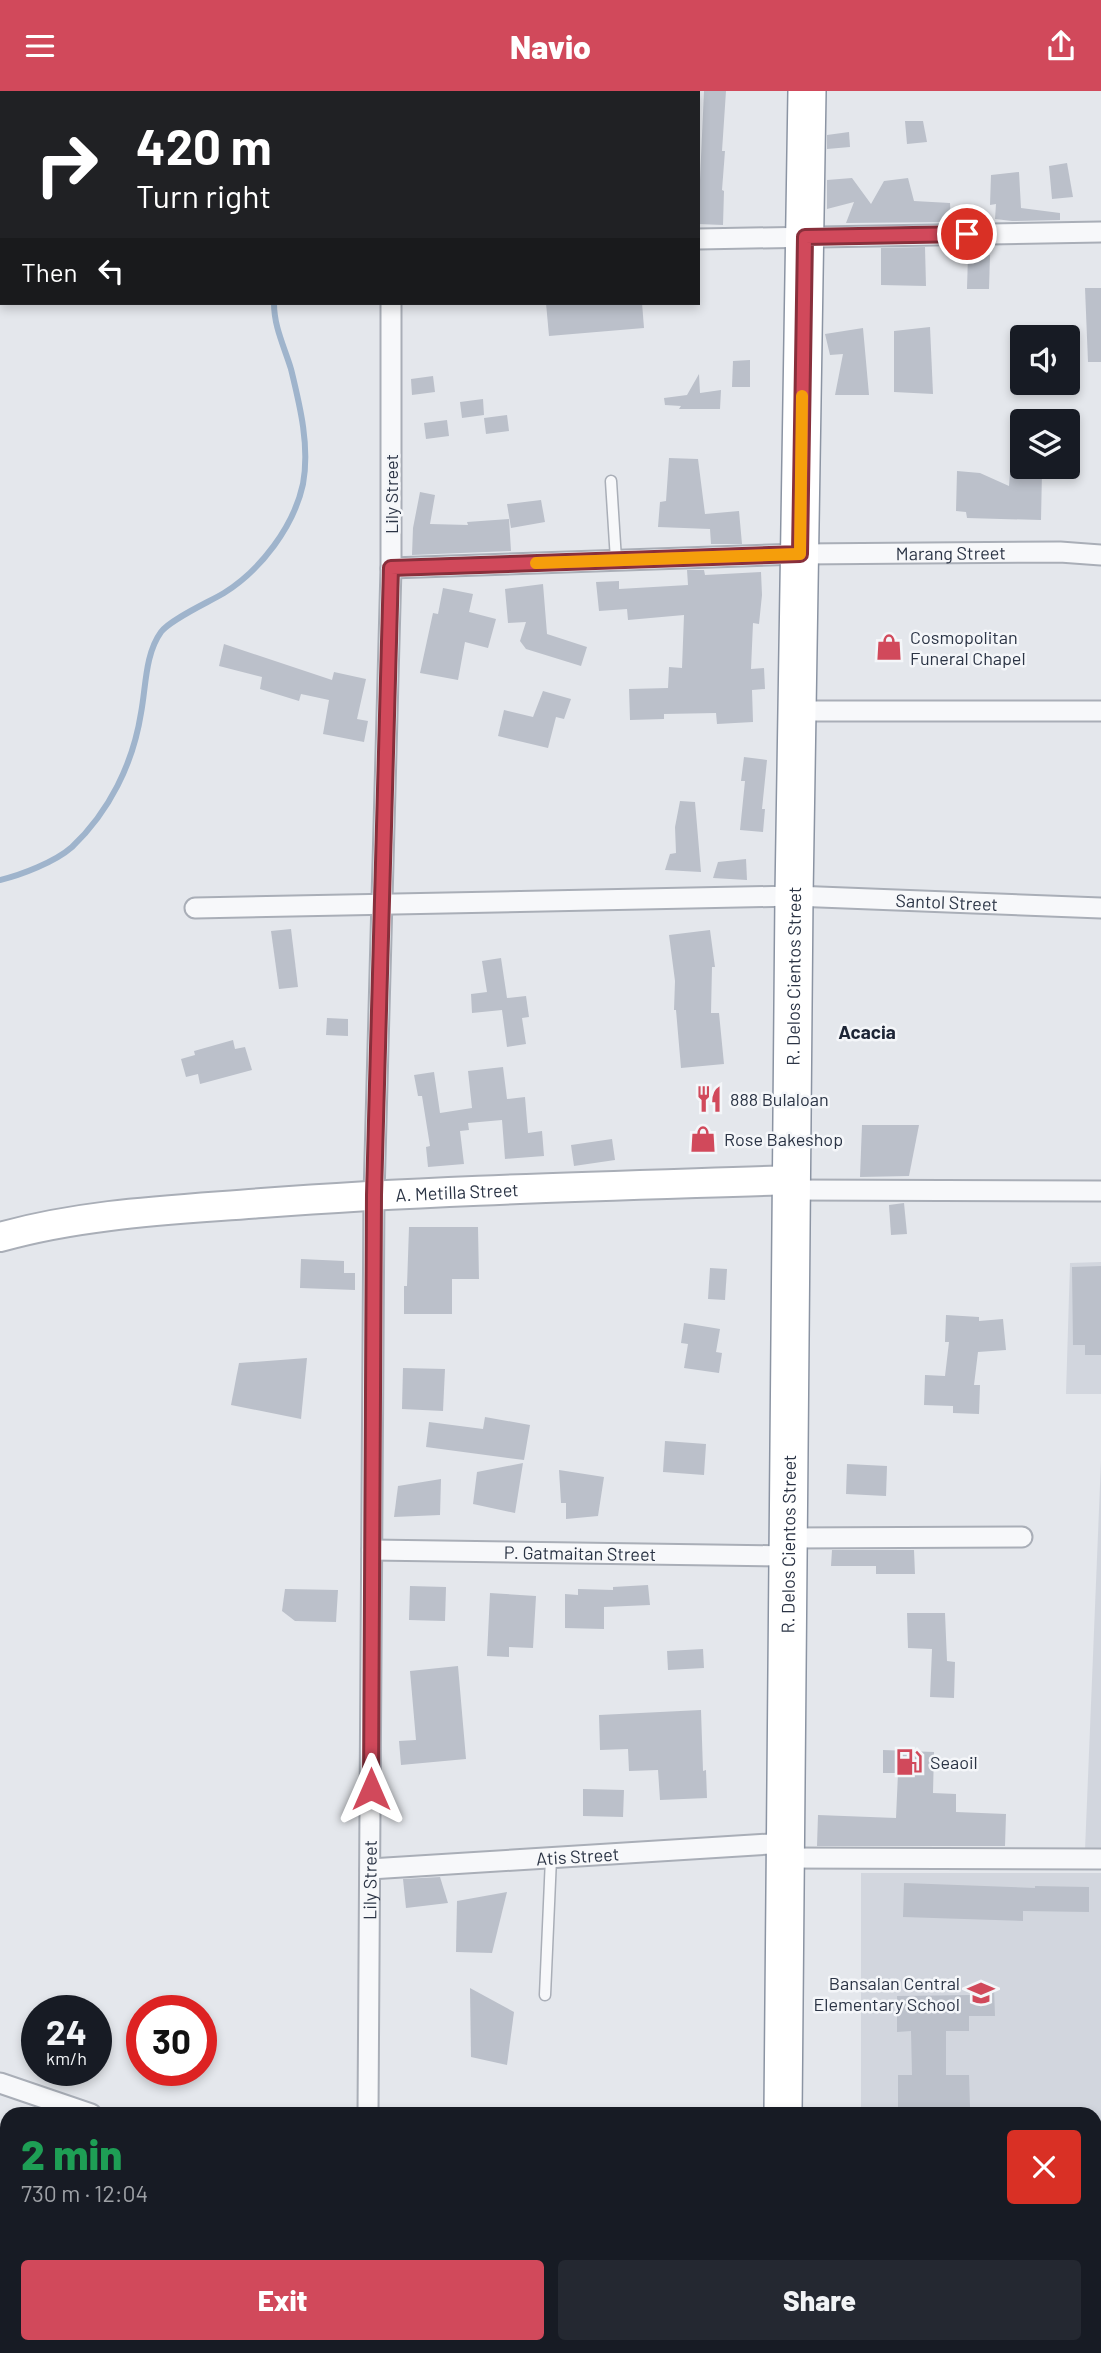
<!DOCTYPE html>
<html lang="en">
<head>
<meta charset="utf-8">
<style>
  body { margin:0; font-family:Barlow,sans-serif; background:#242831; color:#f1f3f6; height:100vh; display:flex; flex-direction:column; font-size:26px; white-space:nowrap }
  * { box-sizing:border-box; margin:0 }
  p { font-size:23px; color:#9ea1a6 }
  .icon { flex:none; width:38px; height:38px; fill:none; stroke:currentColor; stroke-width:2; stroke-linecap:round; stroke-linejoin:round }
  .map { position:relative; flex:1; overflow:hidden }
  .panel { position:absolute; left:0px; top:2016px; width:1102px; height:247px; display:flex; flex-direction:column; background:#171b24; border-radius:21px 21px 0 0; box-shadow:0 4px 10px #0003 }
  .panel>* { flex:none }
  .top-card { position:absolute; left:0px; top:0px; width:700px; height:214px; box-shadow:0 4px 10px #0003; background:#202124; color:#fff; overflow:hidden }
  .fabs { position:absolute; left:1010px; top:234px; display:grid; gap:14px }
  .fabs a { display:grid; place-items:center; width:70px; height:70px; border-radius:7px; background:#171b24; box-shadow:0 4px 10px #0003; font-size:35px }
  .speed { position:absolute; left:21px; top:1904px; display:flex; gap:14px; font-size:35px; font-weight:700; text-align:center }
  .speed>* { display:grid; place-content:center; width:91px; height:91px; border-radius:50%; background:#171b24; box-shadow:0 4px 10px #0003; line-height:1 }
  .speed small { font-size:18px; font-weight:400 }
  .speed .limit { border:10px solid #d22; background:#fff; color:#111 }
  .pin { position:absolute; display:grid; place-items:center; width:60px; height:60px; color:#fff; margin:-30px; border:4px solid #fff; border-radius:50%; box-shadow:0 2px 7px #0007 }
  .me { position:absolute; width:77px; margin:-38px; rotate:0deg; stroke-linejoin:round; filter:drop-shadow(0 0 5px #0008) }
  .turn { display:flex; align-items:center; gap:24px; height:147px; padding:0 21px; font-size:32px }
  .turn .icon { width:91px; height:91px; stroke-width:2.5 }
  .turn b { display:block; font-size:49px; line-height:60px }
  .then { display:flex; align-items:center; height:66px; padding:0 21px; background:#0003; gap:14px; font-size:26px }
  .round { display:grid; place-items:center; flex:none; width:74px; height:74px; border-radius:7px; background:#242831 }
  .headline { display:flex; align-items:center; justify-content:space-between; height:119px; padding:0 21px }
  h1 { font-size:42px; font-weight:800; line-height:52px; color:#1e9e55 }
  .primary-button { display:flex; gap:14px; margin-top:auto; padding:14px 21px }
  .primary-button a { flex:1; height:80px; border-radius:7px; background:#d1495b; color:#fff; font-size:28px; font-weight:800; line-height:80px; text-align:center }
  .primary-button a+a { background:#242831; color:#f1f3f6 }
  header { display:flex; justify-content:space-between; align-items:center; height:91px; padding:0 21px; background:#d1495b; color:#fff; font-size:32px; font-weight:800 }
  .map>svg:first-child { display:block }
</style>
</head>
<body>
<header><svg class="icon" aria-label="menu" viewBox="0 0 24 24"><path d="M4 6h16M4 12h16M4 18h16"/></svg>Navio<svg class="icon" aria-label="share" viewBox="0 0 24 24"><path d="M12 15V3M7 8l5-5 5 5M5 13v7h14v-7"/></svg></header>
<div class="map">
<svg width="1101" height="2262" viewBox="0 0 1101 2262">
  <rect width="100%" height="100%" fill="#e4e7ec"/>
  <!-- built -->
  <g fill="#d2d6de">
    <path d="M1101,1171V1303H1066L1070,1172Z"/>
    <path d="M1101,1370V1760L1085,1759Z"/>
    <path d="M861,1782H1101V2262H861V2256H1096V2023H861Z"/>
  </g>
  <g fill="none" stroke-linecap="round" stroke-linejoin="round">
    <!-- stream -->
    <g stroke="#9fb4cc" stroke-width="6">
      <path d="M159,0L160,2"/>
      <path d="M0,789C21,784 55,771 72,756C109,721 133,673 141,622C146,596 145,563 161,541C171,528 209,511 224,502C261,479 294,435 303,393C310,355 300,315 291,278C284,255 274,236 274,212"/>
    </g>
  </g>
  <!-- building -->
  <g fill="#bbc0ca">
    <path d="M704,0H726L722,60H725L722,99L724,100L723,134L698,133Z"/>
    <path d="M905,30H923L927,51L907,53Z"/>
    <path d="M849,41L850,56L827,58V44Z"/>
    <path d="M1067,72L1073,106L1052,108L1049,75Z"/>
    <path d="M1019,81L1021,117L1060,122V129L1012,130L995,128L996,113L990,114L991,84Z"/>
    <path d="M852,87L871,113L884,90L908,87L914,110L950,112L951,131L846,132L854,111L827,118V89Z"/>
    <path d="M925,156L926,195L881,194V157Z"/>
    <path d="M968,164H990L989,198H967Z"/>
    <path d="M1085,197H1101V271H1088Z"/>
    <path d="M546,212H642L644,237L549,245Z"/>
    <path d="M930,236L933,303L894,301V240Z"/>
    <path d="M863,237L869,304H835L843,263L830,264L825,243Z"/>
    <path d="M750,269V296H732L733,270Z"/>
    <path d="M699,283L700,302L721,299L720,318H679L681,315L665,314L664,307L687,304Z"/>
    <path d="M433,285L435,301L412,304L411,288Z"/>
    <path d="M483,308L484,324L462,327L460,311Z"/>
    <path d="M507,324L509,340L486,343L484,327Z"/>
    <path d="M447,329L449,345L426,348L424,332Z"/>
    <path d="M669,367L698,368L705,423L739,420L742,453H711L710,438L658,436L660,411L666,410Z"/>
    <path d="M957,380L980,382L1009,395L1010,382L1042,381L1041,429L967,427L966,421L956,420Z"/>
    <path d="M420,401L435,404L430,433L468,434L467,431L509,428L511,460L412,464L413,437Z"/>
    <path d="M541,409L545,431L511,437L507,413Z"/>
    <path d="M687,479H704L705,484L761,481L762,504L759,533L753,532L751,578L764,577L765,598L752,599L753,631L717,633L716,622L664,623V628L630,629L629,598L668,597L669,576L682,577L684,524L628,529L627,518L599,520L596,491L619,490V498L688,494Z"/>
    <path d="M543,493L547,543L587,556L581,575L526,558L520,550L526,531L508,532L505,498Z"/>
    <path d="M443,497L473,503L469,521L496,528L488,557L465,551L458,589L420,582L433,522L438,523Z"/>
    <path d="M224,553L332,589L334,581L366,588L357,628L368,630L364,651L323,643L329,609L301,603L299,610L260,598L262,586L219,575Z"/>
    <path d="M543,600L571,608L564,628L556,626L548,657L498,645L504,619L533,626Z"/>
    <path d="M744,666L767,669L762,718H765L763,741L740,739L745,690H741Z"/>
    <path d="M680,710L695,711L701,781L665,779L670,763L676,762L675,736Z"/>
    <path d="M746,768L747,789L713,787L718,771Z"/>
    <path d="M291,838L298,896L279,898L271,840Z"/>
    <path d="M710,839L715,876H712L711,922H719L724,973L681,977L676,919H674L675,890L669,844Z"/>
    <path d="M501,867L507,907L526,905L529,926L522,927L526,953L507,956L502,919L472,922L471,903L487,901L482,870Z"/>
    <path d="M327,927L348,928V945L326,944Z"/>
    <path d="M233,949L235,958L245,956L252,979L200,993L198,983L186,986L181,968L195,964L194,960Z"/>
    <path d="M503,976L507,1008L525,1006L528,1042L542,1040L544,1065L505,1068L502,1029L468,1032L469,1039L460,1040L464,1073L428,1076L426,1056L430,1055L422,1005H418L414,984L434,981L440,1022L472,1017L468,980Z"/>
    <path d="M862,1034H919L909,1085L860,1086Z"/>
    <path d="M612,1048L615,1069L574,1075L571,1054Z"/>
    <path d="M904,1112L907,1143L891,1144L889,1114Z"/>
    <path d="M409,1136H478L479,1188H452V1223H404V1195H407Z"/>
    <path d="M301,1168L344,1170V1182H355V1199L300,1197Z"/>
    <path d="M1101,1175V1264H1085V1254H1073L1072,1176Z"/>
    <path d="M710,1177L727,1178L725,1209L708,1208Z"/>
    <path d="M946,1224L979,1226V1230L1003,1228L1006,1259L978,1261L974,1294H980L979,1323L953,1322V1315L924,1314L925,1284L945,1285L949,1251H945Z"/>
    <path d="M684,1232L720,1238L716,1261L722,1262L719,1282L684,1277L688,1253L681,1252Z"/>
    <path d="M307,1267L301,1328L231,1314L239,1272Z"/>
    <path d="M403,1277L445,1278L443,1320L402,1318Z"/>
    <path d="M485,1326L530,1334L524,1369L426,1356L429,1331L483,1338Z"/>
    <path d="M665,1350L706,1353L704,1384L663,1381Z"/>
    <path d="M523,1372L515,1422L473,1413L477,1381Z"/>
    <path d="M847,1373L887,1375L886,1405L846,1403Z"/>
    <path d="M559,1379L604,1386L598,1425L566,1428V1412H561Z"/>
    <path d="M441,1388L440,1424L394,1426L398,1395Z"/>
    <path d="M832,1459H914L915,1483H876V1475H831Z"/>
    <path d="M648,1494L650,1514L604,1516V1538L565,1537V1503L578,1504V1498L613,1499V1496Z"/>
    <path d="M410,1495L446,1496L445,1530L409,1529Z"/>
    <path d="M285,1498L338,1499L336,1531L295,1530L282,1520Z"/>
    <path d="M490,1502L536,1505L533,1557L509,1556V1566L487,1565Z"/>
    <path d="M907,1522H945L947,1570L955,1571L954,1607L930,1606L932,1558L908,1557Z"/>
    <path d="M703,1558L704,1577L668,1579L667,1560Z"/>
    <path d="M458,1575L466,1668L401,1674L399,1650L416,1649L410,1580Z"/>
    <path d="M701,1619L703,1680L706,1679L707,1707L660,1709L658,1679L629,1680L628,1658L600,1659L599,1624Z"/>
    <path d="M883,1659L934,1661L933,1702L956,1703V1721L1006,1723L1005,1755H817L818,1724L896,1727L898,1682H883Z"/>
    <path d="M583,1698L624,1699L623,1726L583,1725Z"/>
    <path d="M440,1786L448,1812L406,1817L403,1788Z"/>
    <path d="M904,1792L1035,1797V1795L1089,1796V1821L1023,1820V1830L903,1826Z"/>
    <path d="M507,1801L492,1862L456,1861L457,1810Z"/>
    <path d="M994,1896L995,1925H969V1940H946V1984H969L970,2016L898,2017V1984H912L911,1940L897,1941V1905L972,1904V1897Z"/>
    <path d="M470,1897L514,1921L507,1974L471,1966Z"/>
  </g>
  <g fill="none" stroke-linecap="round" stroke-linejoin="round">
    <defs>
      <g id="lane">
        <path d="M611,390L616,469"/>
        <path d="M545,1904L551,1767"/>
      </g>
      <g id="street">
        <path d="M392,2V0"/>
        <path d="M0,56H2"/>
        <path d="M698,148L1101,141"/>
        <path d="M0,174H2"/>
        <path id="s1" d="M391,477L800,463L1060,461L1101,464"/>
        <path d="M797,620H1101"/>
        <path id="s2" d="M195,817L794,805L1101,817"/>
        <path d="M791,1099L1101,1100"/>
        <path d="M788,1447L1022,1446"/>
        <path id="s3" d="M372,1459L788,1465"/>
        <path d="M785,1767L1101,1768"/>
        <path id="s4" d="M370,1778L786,1752"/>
        <path d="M0,1992L91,2023"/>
        <path id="s5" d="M368,2023L374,1104L391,477V212"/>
        <path d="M0,2258L84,2259"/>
        <path d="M366,2262V2256"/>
      </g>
      <g id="secondary">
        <path id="s6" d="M0,1146C86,1122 174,1119 262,1112C438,1099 615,1095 792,1089"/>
      </g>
      <g id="highway">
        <path id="s7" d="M783,2023L794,805L807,0"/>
        <path d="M780,2262V2256"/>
      </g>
    </defs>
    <!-- lane casing -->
    <use href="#lane" stroke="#a9aeb7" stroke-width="13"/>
    <!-- street casing -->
    <use href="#street" stroke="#a9aeb7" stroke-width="23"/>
    <!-- secondary casing -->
    <use href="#secondary" stroke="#a9aeb7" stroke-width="32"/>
    <!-- highway casing -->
    <use href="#highway" stroke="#8b94a3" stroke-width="40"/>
    <!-- lane -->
    <use href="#lane" stroke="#f7f8fa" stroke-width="10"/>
    <!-- street -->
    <use href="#street" stroke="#f7f8fa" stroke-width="19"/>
    <!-- secondary -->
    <use href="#secondary" stroke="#fff" stroke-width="28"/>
    <!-- highway -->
    <use href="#highway" stroke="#fff" stroke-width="37"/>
  </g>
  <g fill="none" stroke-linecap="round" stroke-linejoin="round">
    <defs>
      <path id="route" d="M371,1698L374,1104L391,477L800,463L805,146L967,143"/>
    </defs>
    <!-- route casing -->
    <use href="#route" stroke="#882f3b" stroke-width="18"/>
    <!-- route -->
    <use href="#route" stroke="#d1495b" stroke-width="12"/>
    <!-- slow -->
    <path stroke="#f59e0b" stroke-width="12" d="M536,472L800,463L802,305"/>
  </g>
  <!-- icons -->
  <defs>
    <symbol id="shop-bare" viewBox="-9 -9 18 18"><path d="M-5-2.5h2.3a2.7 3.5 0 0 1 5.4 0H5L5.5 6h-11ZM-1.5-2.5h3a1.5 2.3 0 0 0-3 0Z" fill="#d1495b" stroke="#f4f6f9" stroke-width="2.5" paint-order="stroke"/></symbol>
    <symbol id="restaurant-bare" viewBox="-9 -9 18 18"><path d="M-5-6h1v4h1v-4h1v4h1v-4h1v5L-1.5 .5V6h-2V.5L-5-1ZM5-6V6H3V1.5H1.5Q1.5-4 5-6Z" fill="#d1495b" stroke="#f4f6f9" stroke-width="2.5" paint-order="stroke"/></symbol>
    <symbol id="fuel-bare" viewBox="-9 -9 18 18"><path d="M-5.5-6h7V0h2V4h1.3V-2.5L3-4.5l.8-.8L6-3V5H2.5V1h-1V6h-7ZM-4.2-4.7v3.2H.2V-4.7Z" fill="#d1495b" stroke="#f4f6f9" stroke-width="2.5" paint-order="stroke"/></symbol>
    <symbol id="school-bare" viewBox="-9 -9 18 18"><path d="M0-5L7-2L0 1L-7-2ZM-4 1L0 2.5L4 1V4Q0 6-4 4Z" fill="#d1495b" stroke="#f4f6f9" stroke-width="2.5" paint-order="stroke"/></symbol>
  </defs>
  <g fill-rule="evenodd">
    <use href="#shop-bare" x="870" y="537" width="38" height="38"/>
    <use href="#restaurant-bare" x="690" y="989" width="38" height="38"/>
    <use href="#shop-bare" x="684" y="1029" width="38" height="38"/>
    <use href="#fuel-bare" x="890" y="1652" width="38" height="38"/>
    <use href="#school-bare" x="962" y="1883" width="38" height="38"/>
  </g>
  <g text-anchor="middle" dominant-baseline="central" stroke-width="5" stroke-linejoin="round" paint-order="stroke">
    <!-- street labels -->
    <g font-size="18" fill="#2b3445" stroke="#f4f6f9">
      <text transform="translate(391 403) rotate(-90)">Lily Street</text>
      <text stroke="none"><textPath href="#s1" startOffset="560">Marang Street</textPath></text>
      <text stroke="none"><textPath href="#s2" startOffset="752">Santol Street</textPath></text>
      <text stroke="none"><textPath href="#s7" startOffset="1138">R. Delos Cientos Street</textPath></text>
      <text stroke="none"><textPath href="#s6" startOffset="460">A. Metilla Street</textPath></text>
      <text stroke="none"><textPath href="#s7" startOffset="570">R. Delos Cientos Street</textPath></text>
      <text stroke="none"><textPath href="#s3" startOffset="208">P. Gatmaitan Street</textPath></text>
      <text stroke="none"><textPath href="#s4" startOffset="208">Atis Street</textPath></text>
      <text stroke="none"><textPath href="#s5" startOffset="234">Lily Street</textPath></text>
    </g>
    <!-- poi labels -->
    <g font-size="18" fill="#2b3445" stroke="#f4f6f9" text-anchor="start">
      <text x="910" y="546">Cosmopolitan<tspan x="910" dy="21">Funeral Chapel</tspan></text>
      <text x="730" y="1008">888 Bulaloan</text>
      <text x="724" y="1048">Rose Bakeshop</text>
      <text x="930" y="1671">Seaoil</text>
      <text x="960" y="1892" text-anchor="end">Bansalan Central<tspan x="960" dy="21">Elementary School</tspan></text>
    </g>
    <!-- neighbourhood labels -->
    <g font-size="19" font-weight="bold" fill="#1d2536" stroke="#f4f6f9">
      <text x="867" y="940">Acacia</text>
    </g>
  </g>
</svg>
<div class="fabs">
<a><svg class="icon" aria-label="sound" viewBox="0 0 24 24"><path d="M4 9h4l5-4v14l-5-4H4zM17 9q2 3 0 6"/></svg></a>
<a><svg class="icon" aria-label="layers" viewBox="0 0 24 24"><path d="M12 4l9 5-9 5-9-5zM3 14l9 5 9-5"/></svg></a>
</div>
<div class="speed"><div>24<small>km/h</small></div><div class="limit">30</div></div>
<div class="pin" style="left:967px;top:143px;background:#d93025"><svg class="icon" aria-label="arrive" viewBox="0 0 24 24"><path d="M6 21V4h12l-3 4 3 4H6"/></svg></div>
<svg class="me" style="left:371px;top:1698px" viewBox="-20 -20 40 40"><path d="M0-17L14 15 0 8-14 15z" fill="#d1495b" stroke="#fff" stroke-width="4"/></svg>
<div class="top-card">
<div class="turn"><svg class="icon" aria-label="right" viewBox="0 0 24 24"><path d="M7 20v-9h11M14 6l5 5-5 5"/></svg><div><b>420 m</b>Turn right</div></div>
<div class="then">Then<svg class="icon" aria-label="left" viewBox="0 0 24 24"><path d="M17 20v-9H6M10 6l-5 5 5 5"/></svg></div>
</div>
<section class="panel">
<div class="headline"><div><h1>2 min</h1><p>730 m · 12:04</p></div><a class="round" style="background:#d93025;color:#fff"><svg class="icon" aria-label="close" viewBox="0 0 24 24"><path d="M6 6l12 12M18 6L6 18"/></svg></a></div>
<div class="primary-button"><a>Exit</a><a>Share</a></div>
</section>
</div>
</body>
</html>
